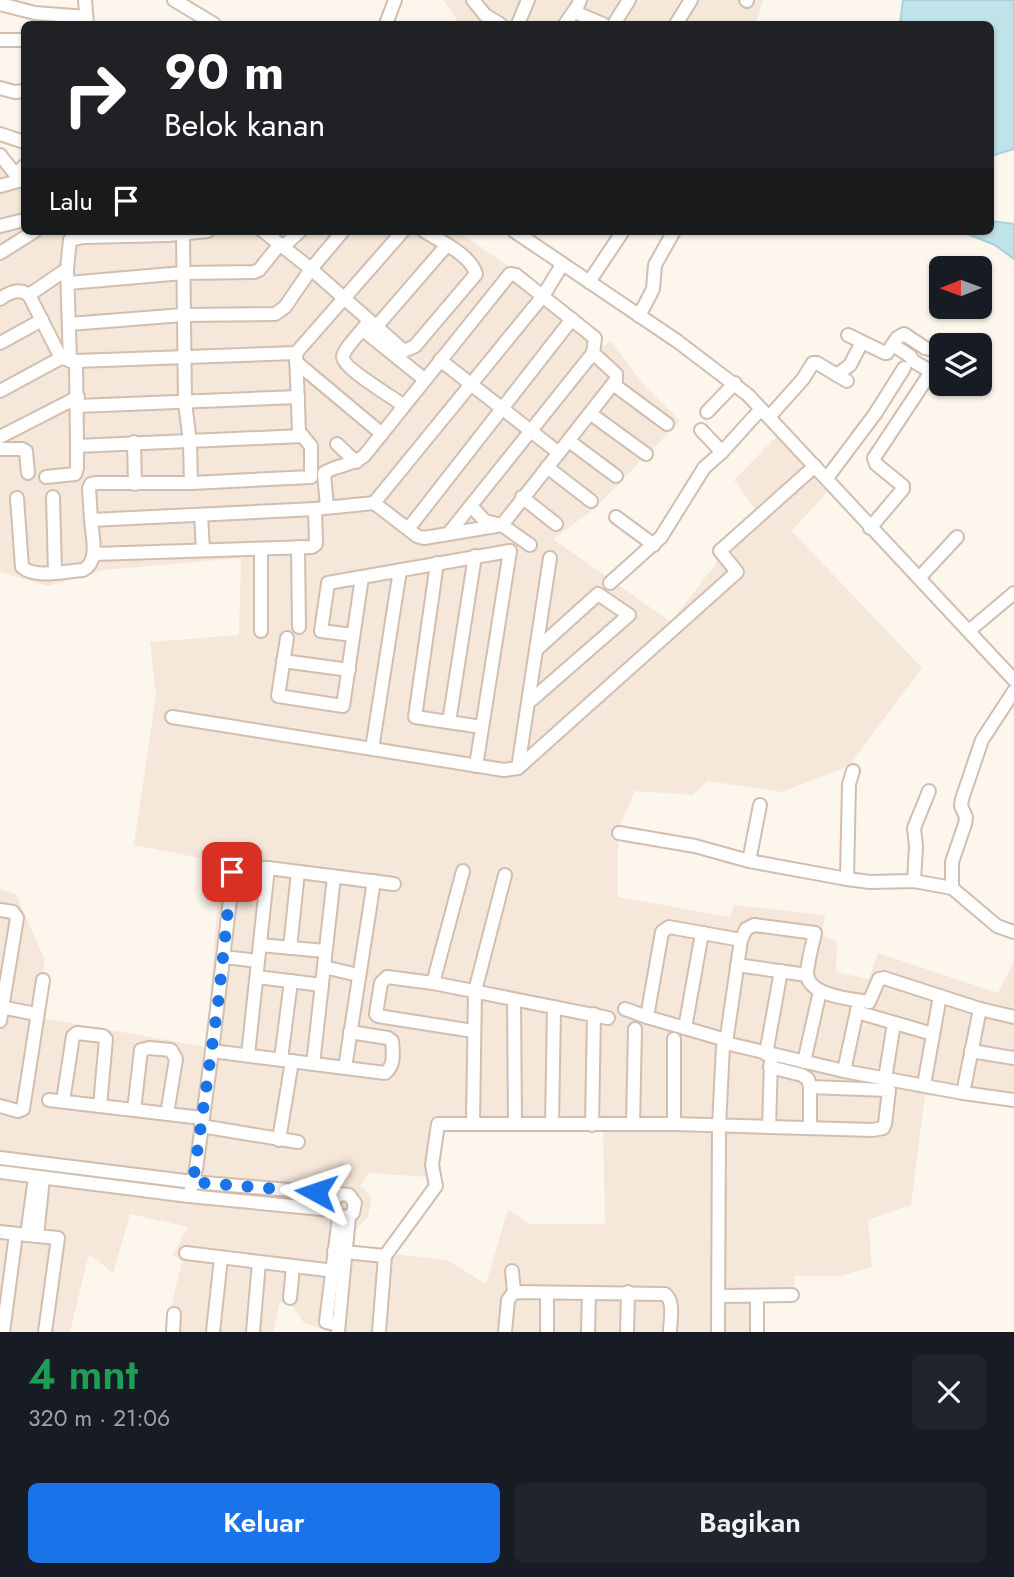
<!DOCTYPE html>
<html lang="id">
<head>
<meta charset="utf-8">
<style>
  body { margin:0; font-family:Jost,sans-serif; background:#20242c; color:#f1f3f6; height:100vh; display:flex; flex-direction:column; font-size:26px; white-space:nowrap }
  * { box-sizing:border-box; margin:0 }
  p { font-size:23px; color:#9ea1a6 }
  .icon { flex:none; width:38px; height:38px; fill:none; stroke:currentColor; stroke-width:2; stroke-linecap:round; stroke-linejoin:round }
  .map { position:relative; height:1332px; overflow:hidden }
  .details { display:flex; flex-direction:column; background:#171b24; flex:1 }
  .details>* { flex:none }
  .guide { position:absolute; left:21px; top:21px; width:973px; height:214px; border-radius:10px; box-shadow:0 2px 5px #0004; background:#202124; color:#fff; overflow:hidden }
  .needle { width:46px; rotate:269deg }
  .controls { position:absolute; left:929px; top:256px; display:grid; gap:14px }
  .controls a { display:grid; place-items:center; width:63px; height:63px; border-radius:10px; background:#171b24; box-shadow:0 2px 5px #0004; font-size:35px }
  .pin { position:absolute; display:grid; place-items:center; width:60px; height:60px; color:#fff; margin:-30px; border-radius:14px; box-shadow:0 4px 10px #0006 }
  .me { position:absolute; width:77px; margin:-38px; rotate:275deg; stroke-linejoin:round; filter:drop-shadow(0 0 5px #0008) }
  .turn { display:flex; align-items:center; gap:24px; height:147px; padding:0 28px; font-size:32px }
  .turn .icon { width:91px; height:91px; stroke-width:2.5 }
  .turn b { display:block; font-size:49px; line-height:60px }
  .then { display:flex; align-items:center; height:66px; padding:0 28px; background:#0003; gap:14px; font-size:26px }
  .round { display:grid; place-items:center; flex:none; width:74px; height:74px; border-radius:10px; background:#20242c }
  .headline { display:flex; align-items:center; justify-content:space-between; height:119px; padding:0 28px }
  h1 { font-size:42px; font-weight:600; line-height:52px; color:#1e9e55 }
  .action { display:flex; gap:14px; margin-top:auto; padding:14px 28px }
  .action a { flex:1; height:80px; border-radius:10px; background:#1a73e8; color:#fff; font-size:28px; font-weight:600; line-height:80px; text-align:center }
  .action a+a { background:#20242c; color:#f1f3f6 }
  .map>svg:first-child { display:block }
</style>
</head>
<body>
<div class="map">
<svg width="1014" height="1332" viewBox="0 0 1014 1332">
  <rect width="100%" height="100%" fill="#fdf6ec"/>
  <!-- residential -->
  <g fill="#f5e8da" fill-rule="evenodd">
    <path d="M443,0H763L756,24H460Z"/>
    <path d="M0,150L24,176V231H457L508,266L574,314L604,346L610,340L643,384L680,421L594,509L553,539L671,622L717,562L711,547L756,510L734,480L777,436L827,492L792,531L922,668L849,766L782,792L707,781L693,795L635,791L618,831V897L730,917L734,905L825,915L822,935L837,942L836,972L869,979L878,953L998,993L1014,961V1106L925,1095L911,1205L868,1220L872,1267L841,1276H795L794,1301H765L763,1332H332L304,1323L291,1305L280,1302L273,1332H165L182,1262L173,1254L188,1227L130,1214L113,1273L89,1254L70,1332H0V889L16,894L44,958L43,1018L206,1047L221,862L134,845L156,695L150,642L239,635L241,558L105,570L48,586L0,572ZM603,1129L605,1224H529L508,1209L486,1284L447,1260L354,1250L357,1228L368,1217L372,1197L360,1186L369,1173L428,1177L444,1132Z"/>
  </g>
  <!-- water -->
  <g fill="#bfe3e8" stroke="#a5d3da" stroke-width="2">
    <path d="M903,0H1014V149L991,156L990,24H900Z"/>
    <path d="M991,221L1014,224V259L995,245L960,231H990Z"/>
  </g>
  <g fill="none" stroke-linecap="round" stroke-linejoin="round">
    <defs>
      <g id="minor">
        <path d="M85,0L87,24"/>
        <path d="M174,0L214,24"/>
        <path d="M473,0L485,15L500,24"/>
        <path d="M580,0L576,10L577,13L603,24"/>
        <path d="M746,0L747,1"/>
        <path d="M0,4L35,13L86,17"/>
        <path d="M386,24L395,0"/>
        <path d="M518,24L528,0"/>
        <path d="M565,24L577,7"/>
        <path d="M614,24L629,0"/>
        <path d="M676,24L691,0"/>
        <path d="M0,40H24"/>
        <path d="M0,88L15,92L24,91"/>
        <path d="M0,134L24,142"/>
        <path d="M0,155L16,175"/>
        <path d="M24,166L16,175L24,182"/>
        <path d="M0,186L22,180"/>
        <path d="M0,226L24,220"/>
        <path d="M185,231L183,234L185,403L190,442L191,483"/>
        <path d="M263,231L311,269L404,351L415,346L476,274C471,255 440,241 424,231"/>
        <path d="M514,231L677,341L748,395L1014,680"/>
        <path d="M284,246L300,231"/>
        <path d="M0,253L35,231"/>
        <path d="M589,282L623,231"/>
        <path d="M68,283L183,273L254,272L259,270L280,244"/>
        <path d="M29,295L67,269"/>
        <path d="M0,299C10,292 19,288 29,295L61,358"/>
        <path d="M639,316L653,289L655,265L674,231"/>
        <path d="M369,321C364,329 343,349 343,357C343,368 392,397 403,405"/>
        <path d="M69,324L183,315L275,314L285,307L311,269L343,231"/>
        <path d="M376,327L447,245"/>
        <path d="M363,330L424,379"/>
        <path d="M848,335L885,353H887L897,338L904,334L925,348L942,352"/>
        <path d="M0,343L42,320"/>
        <path d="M893,345L910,356L913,361L942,378"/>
        <path d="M440,360L559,453"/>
        <path d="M70,361L67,269L70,240L84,237L168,235L208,231"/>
        <path d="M76,361L77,446L303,436"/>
        <path d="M296,362L382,434"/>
        <path d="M837,375L850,365L862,342"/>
        <path d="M613,384L667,424"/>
        <path d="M0,391L61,358L76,361L296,353L403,231"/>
        <path d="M78,406L298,397"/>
        <path d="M707,412L735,383"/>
        <path d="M591,414L646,454"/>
        <path d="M769,417L803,379L813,363H817L847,381"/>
        <path d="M701,430L722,452"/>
        <path d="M0,437L78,397"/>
        <path d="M569,441L616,476"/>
        <path d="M134,442L135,484"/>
        <path d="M337,444L356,462"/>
        <path d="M0,449H22L26,451L28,473"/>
        <path d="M547,467L591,501"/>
        <path d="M46,477L75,474L77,468V446"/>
        <path d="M827,478L875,414L904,368"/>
        <path d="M53,497L55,572"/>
        <path d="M522,497L556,524"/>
        <path d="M17,498L22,567C36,579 65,571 83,570C100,561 92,536 91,520L315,509L374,503L543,296L562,265"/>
        <path d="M471,506L485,521L502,525L530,545"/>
        <path d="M327,507L324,473C336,465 351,466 364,456L510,274L516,275L595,338L593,353L616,374V380L502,525L424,538L417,536L374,503"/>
        <path d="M201,515L203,550"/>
        <path d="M616,517L654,545"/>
        <path d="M91,520L89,488L91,484L97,483H191L311,477V446L299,432L296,353"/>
        <path d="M870,528L903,489V486L876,464L874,458L931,372"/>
        <path d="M408,529L572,319"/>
        <path d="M449,533L593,353"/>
        <path d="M298,547L299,627"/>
        <path d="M94,554L312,547L316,544L315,509"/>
        <path d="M437,563L415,717L482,727"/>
        <path d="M919,578L957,537"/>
        <path d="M610,583L661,537L704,468L722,452L761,409"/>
        <path d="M970,630L1014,593"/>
        <path d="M261,631V549"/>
        <path d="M353,635L321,631L328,583L510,551L476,766"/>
        <path d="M287,638L278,696L343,706L362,577"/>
        <path d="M283,661L349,670"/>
        <path d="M528,703L629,615L598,594L536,650"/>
        <path d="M172,717L504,770L518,768L737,572L720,551L815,466"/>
        <path d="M449,722L475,556"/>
        <path d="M372,749L400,570"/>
        <path d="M518,768L550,558"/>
        <path d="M619,833L695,846L749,861L847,879L870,882L914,881L952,888L997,926L1014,932"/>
        <path d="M749,861L760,805"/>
        <path d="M847,879L849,784L853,771"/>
        <path d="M914,881L916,846L914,828L929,791"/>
        <path d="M952,888V862L965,824L966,817L961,806L962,799L982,740L1014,691"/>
        <path d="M0,910L13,912L17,918L0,1021"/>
        <path d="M260,945L325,951"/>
        <path d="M290,948L298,872"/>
        <path d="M224,957L258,961"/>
        <path d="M737,965L807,975"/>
        <path d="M324,967L358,975"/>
        <path d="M257,977L322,985"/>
        <path d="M433,983L463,871"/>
        <path d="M514,1000L515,1123"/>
        <path d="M0,1007L36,1014"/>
        <path d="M625,1009L647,1017"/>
        <path d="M857,1012L933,1034"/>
        <path d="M685,1028L702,933"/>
        <path d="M473,1031L378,1016L376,1014L381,983L387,977L433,983L608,1018"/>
        <path d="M674,1039V1124"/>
        <path d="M726,1040L647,1017L662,932L669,927L741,940"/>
        <path d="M726,1043L741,940L746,929L754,925L815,933C812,946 808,960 807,973C807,996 852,999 869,1002L879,979L884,978L980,1009L1014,1017"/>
        <path d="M212,1051L385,1073C395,1066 393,1052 392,1041L388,1038L350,1032"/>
        <path d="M971,1051L1014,1058"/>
        <path d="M766,1054L781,971"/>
        <path d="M248,1055L268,868"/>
        <path d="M281,1059L291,981"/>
        <path d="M804,1062L820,991"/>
        <path d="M313,1064L334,877"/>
        <path d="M770,1067L802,1075L808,1079L810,1087V1128"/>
        <path d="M345,1068L374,881"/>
        <path d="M844,1071L858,1006"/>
        <path d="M885,1079L894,1023"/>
        <path d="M924,1085L940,996"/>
        <path d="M963,1093L1014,1100"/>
        <path d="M49,1100L202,1118"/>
        <path d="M63,1101L73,1036L77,1033L103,1036L106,1039L100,1106"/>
        <path d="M0,1106L18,1111L23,1109L43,980"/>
        <path d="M134,1110L141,1050L149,1048L171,1050L176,1059L167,1114"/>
        <path d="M473,1122L475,991L505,875"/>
        <path d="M552,1124L554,1007"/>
        <path d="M633,1124L635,1029"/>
        <path d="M592,1125L594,1014"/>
        <path d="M201,1126L298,1142"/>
        <path d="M769,1127L771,1061"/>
        <path d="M279,1140L292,1061"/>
        <path d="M0,1158L193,1182L339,1194"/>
        <path d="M0,1172L189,1196L332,1210C338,1218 346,1219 353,1213L355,1203L349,1195L339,1194L332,1204V1210"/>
        <path d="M189,1196L196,1169L212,1051L234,866L268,868L394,884"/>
        <path d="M0,1232L37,1236L43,1178"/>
        <path d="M27,1235L35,1177"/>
        <path d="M37,1236L58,1238L45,1332"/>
        <path d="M334,1251L385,1256L379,1332"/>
        <path d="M186,1253L343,1272"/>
        <path d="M385,1256L436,1186L432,1165L438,1124H674L873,1130L883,1128L885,1124L889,1090L810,1087"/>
        <path d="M512,1271L514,1292"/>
        <path d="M547,1293V1332"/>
        <path d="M719,1296L792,1295"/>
        <path d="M757,1296V1332"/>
        <path d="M290,1298L293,1266"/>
        <path d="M338,1325L326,1322L339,1217"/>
        <path d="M3,1332L16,1234"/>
        <path d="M173,1332L174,1314"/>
        <path d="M213,1332L221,1258"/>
        <path d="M253,1332L259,1262"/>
        <path d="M338,1332L349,1216"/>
        <path d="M505,1332L508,1300L514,1292L665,1294C675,1302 670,1320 670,1332"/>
        <path d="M588,1332L589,1293"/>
        <path d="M627,1332L628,1292"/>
        <path d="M718,1332L719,1125L723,1046L726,1043L734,1045L844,1071L963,1093L980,1009"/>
      </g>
    </defs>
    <!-- minor casing -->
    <use href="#minor" stroke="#d1beb0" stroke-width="16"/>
    <!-- minor -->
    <use href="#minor" stroke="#fff" stroke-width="12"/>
  </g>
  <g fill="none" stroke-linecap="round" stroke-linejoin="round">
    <!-- route -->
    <path stroke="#1a73e8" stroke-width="12" stroke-dasharray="0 21.6" d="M232,872L218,1004L193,1182L316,1192"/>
  </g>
</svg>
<div class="controls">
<a><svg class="needle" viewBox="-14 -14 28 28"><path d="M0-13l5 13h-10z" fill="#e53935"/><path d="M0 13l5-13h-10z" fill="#9ea1a6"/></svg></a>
<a><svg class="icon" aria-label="layers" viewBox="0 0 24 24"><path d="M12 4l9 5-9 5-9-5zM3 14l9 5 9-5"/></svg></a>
</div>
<div class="pin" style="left:232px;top:872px;background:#d93025"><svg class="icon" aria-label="arrive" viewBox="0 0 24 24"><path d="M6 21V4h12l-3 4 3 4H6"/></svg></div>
<svg class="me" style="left:316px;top:1192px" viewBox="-20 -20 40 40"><path d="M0-17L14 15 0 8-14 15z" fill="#1a73e8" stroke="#fff" stroke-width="4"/></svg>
<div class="guide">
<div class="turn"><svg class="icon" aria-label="right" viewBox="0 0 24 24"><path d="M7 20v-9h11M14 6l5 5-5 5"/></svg><div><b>90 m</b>Belok kanan</div></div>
<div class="then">Lalu<svg class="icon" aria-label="arrive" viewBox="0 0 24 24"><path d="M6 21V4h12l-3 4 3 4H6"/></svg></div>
</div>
</div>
<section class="details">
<div class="headline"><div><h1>4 mnt</h1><p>320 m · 21:06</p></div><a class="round"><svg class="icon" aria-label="close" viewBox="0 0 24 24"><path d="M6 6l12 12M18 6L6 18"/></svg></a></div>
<div class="action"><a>Keluar</a><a>Bagikan</a></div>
</section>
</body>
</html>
